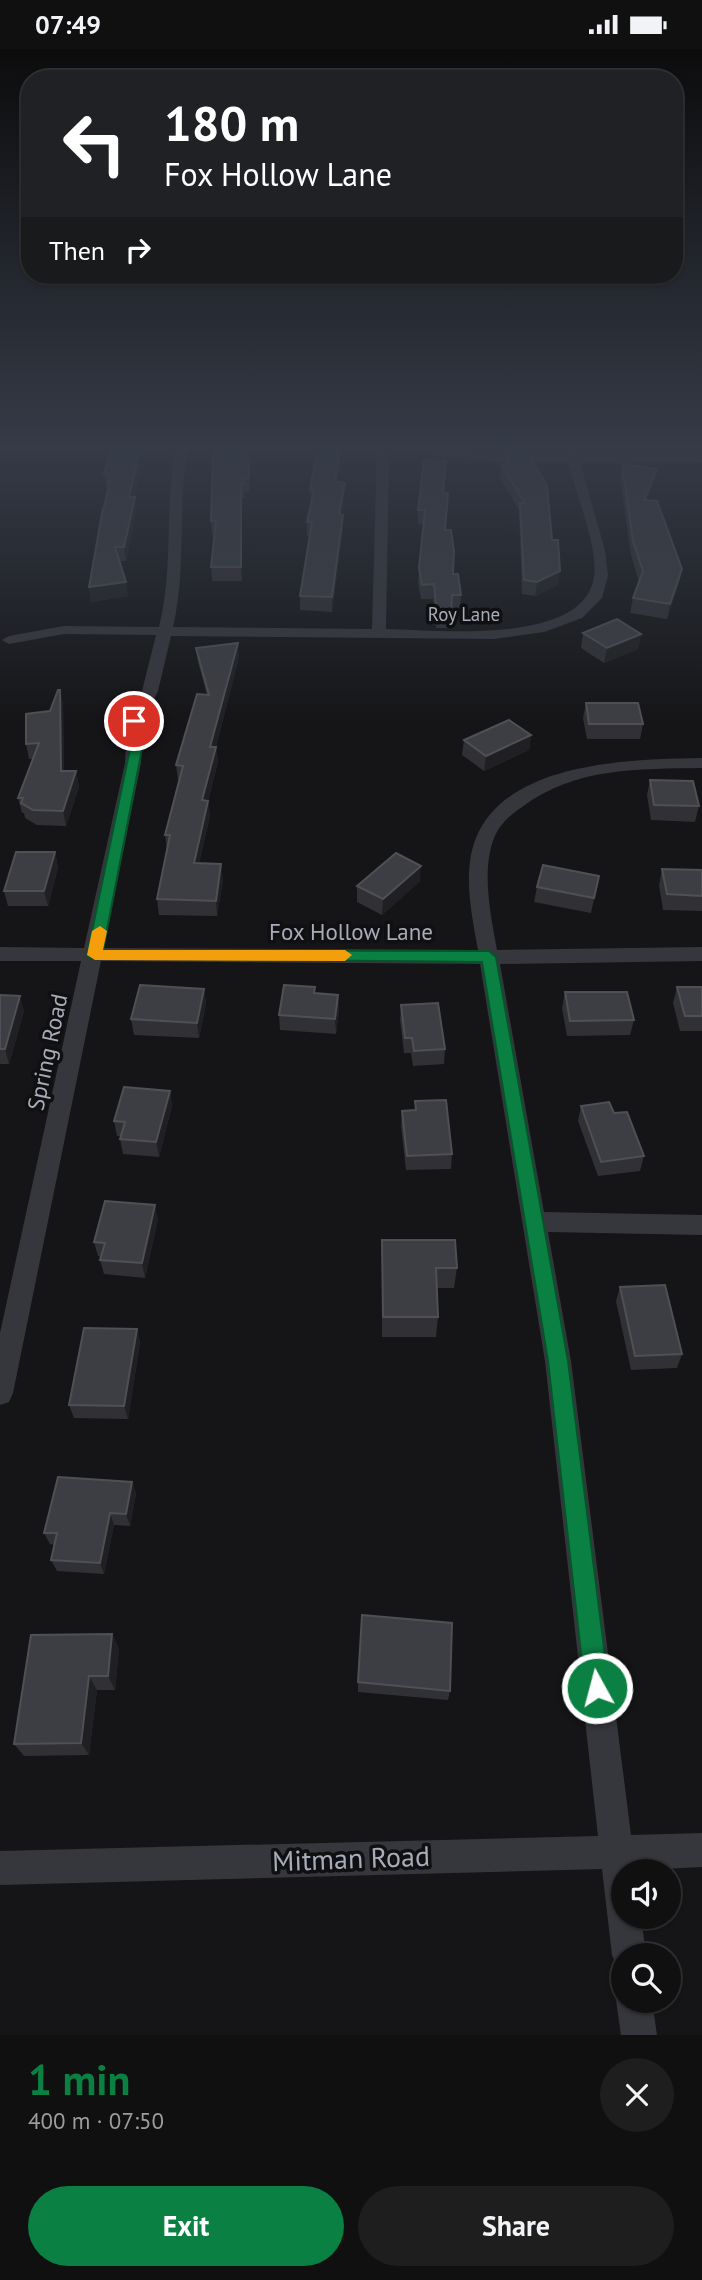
<!DOCTYPE html>
<html lang="en">
<head>
<meta charset="utf-8">
<style>
  body { margin:0; font-family:"PT Sans",sans-serif; background:#1e1e1f; color:#f1f3f6; height:100vh; display:flex; flex-direction:column; font-size:26px; white-space:nowrap }
  * { box-sizing:border-box; margin:0 }
  p { font-size:23px; color:#9c9d9f }
  .icon { flex:none; width:38px; height:38px; fill:none; stroke:currentColor; stroke-width:2; stroke-linecap:round; stroke-linejoin:round }
  .map { position:relative; height:1986px; overflow:hidden }
  .drawer { display:flex; flex-direction:column; background:#101011; flex:1 }
  .drawer>* { flex:none }
  .hud { position:absolute; left:21px; top:21px; width:662px; height:214px; border-radius:28px; box-shadow:0 2px 5px #0004,0 0 0 2px #303031; background:#202124; color:#fff; overflow:hidden }
  .controls { position:absolute; left:611px; top:1810px; display:grid; gap:14px }
  .controls a { display:grid; place-items:center; width:70px; height:70px; border-radius:50%; background:#101011; box-shadow:0 2px 5px #0004,0 0 0 2px #303031; font-size:35px }
  .pin { position:absolute; display:grid; place-items:center; width:60px; height:60px; color:#fff; margin:-30px; border:4px solid #fff; border-radius:50%; box-shadow:0 2px 7px #0007 }
  .me { position:absolute; width:77px; margin:-38px; rotate:353deg; stroke-linejoin:round; filter:drop-shadow(0 0 5px #0008) }
  .turn { display:flex; align-items:center; gap:24px; height:147px; padding:0 28px; font-size:32px }
  .turn .icon { width:91px; height:91px; stroke-width:2.5 }
  .turn b { display:block; font-size:49px; line-height:60px }
  .then { display:flex; align-items:center; height:66px; padding:0 28px; background:#0003; gap:14px; font-size:26px }
  .round { display:grid; place-items:center; flex:none; width:74px; height:74px; border-radius:37px; background:#1e1e1f }
  .overview { display:flex; align-items:center; justify-content:space-between; height:119px; padding:0 28px }
  h1 { font-size:42px; font-weight:600; line-height:52px; color:#0b8043 }
  .button { display:flex; gap:14px; margin-top:auto; padding:14px 28px }
  .button a { flex:1; height:80px; border-radius:42px; background:#0b8043; color:#fff; font-size:28px; font-weight:600; line-height:80px; text-align:center }
  .button a+a { background:#1e1e1f; color:#f1f3f6 }
  .status { display:flex; justify-content:space-between; align-items:center; height:49px; padding:0 35px; background:#101011; direction:ltr }
  .status svg { height:19px; fill:currentColor }
  .map>svg:first-child { display:block }
</style>
</head>
<body>
<div class="status"><b>07:49</b><svg viewBox="0 0 49 12"><path d="M0 12V9h3v3zM5 12V6h3v6zM10 12V3h3v9zM15 12V0h3v12zM26 1h20v11H26zM47 4h2v5h-2z"/></svg></div>
<div class="map">
<svg width="702" height="1986" viewBox="0 0 702 1986">
  <rect width="100%" height="100%" fill="#151517"/>
  <g fill="none" stroke-linecap="round" stroke-linejoin="round">
    <!-- street -->
    <g fill="#36373c" fill-rule="evenodd">
      <path d="M176,397H188C177,457 187,519 173,578L372,580L377,400L374,397C439,397 502,406 566,406L564,397H576L578,406H702V414H580L605,501L608,527L602,549L582,569L544,583L494,590L171,587L158,642L143,673L141,714L104,899L478,901C472,867 462,823 476,789C507,712 633,710 702,709V719C639,720 575,718 522,758C510,766 499,776 494,789C481,823 491,867 497,901L702,898V912L500,915L544,1163L702,1166V1186L548,1183L571,1312L631,1786L702,1784V1818L623,1822V1867H641L646,1906H623V1921L617,1918L612,1906L602,1820L0,1836V1802L598,1787L545,1312L480,915L101,912L13,1344L9,1353L0,1356V1284L81,912H0V898L84,899L125,714L127,673L142,642L156,586L64,585L9,595L2,591L9,587L64,577L159,578C174,519 164,457 176,397ZM389,401L507,414H568C576,446 598,496 594,528C584,597 437,581 386,580Z"/>
      <path d="M621,1938L623,1951H652L657,1986H621L616,1951Z"/>
    </g>
  </g>
  <!-- wall -->
  <g fill="#313135">
    <path d="M141,397H143L144,406L134,448L136,461L126,512H120L128,547L91,553L89,538L109,439H106L104,425Z"/>
    <path d="M249,397L250,442L244,443L245,449H242V532H212L211,518L215,486H212L211,472Z"/>
    <path d="M320,397H343L337,433L345,447L341,466H343V479L332,563L300,561V547L310,487H307V473L311,454L310,441L320,408Z"/>
    <path d="M616,397H630L629,403H623Z"/>
    <path d="M508,403L552,491L558,536L535,547L522,545L519,461L500,429L501,416L507,415Z"/>
    <path d="M622,415L654,433L647,451L682,520L679,534L667,570L630,564L633,549L639,533L631,506L620,428Z"/>
    <path d="M443,444L446,481L453,525L461,546L460,560H451L450,579H436L433,550H421L418,533L423,475H418V461Z"/>
    <path d="M583,584L641,585L638,600L604,614L581,599Z"/>
    <path d="M196,599L239,608L216,698L218,713L208,752L210,767L199,814L223,830L217,867L159,866L157,850L167,800L165,786L179,732L178,731L176,716L207,646L198,613Z"/>
    <path d="M60,641L63,656L64,722H76L79,738L66,777L37,776L25,769L24,764H22L18,749L33,710H29L26,695L50,662Z"/>
    <path d="M586,654L643,675L640,690H587L583,669Z"/>
    <path d="M531,686L529,701L484,722L462,706L464,691Z"/>
    <path d="M650,731L699,757L695,773L651,771L647,746Z"/>
    <path d="M55,803L58,819L48,857H8L4,842Z"/>
    <path d="M662,820L702,821V862L663,861L659,836Z"/>
    <path d="M599,827L591,864L534,853L537,838Z"/>
    <path d="M420,832L382,866L357,853V837Z"/>
    <path d="M315,938V945L338,946L339,961L336,985L280,981L279,966Z"/>
    <path d="M677,938H702V982H680L673,954Z"/>
    <path d="M204,940L206,955L199,989L134,986L131,970Z"/>
    <path d="M565,943L634,971L630,986L567,987L562,959Z"/>
    <path d="M0,946L24,962L9,1015H0Z"/>
    <path d="M401,956L445,1000L444,1015L413,1017L411,1004H404L400,971Z"/>
    <path d="M170,1042L172,1057L159,1108L123,1105L120,1090L121,1087H117L114,1072Z"/>
    <path d="M415,1052L452,1105L451,1120L406,1121L401,1077L402,1062L415,1061Z"/>
    <path d="M581,1057L614,1064L644,1107L640,1122L598,1127L578,1072Z"/>
    <path d="M158,1170L145,1229L104,1225L100,1211L101,1208L98,1207L94,1193Z"/>
    <path d="M382,1191L457,1219L454,1239H437L438,1268L436,1288H382Z"/>
    <path d="M620,1238L682,1305L677,1319L631,1321L616,1252Z"/>
    <path d="M137,1280L140,1294L128,1370L74,1369L69,1356Z"/>
    <path d="M132,1433L136,1445L130,1477L114,1476L104,1525L57,1522L51,1511L54,1496L50,1495L44,1484Z"/>
    <path d="M112,1585L119,1600L115,1641H97L89,1706L24,1707L14,1695Z"/>
    <path d="M358,1633L450,1642L448,1651L358,1643Z"/>
  </g>
  <!-- shaded-wall -->
  <g fill="#202023">
    <path d="M141,397H143L144,406L131,462L129,448Z"/>
    <path d="M341,397H343V401L335,447V433Z"/>
    <path d="M657,420L654,433L641,465L644,451Z"/>
    <path d="M345,434V447L339,479V465Z"/>
    <path d="M241,435L242,449V532L241,518Z"/>
    <path d="M135,448L136,461L126,512L124,498Z"/>
    <path d="M343,466V479L332,563V548Z"/>
    <path d="M682,520L679,534L667,570L670,555Z"/>
    <path d="M560,522L558,536L535,547L537,533Z"/>
    <path d="M126,533L128,547L91,553L89,538Z"/>
    <path d="M641,585L638,600L604,614L607,599Z"/>
    <path d="M238,594L239,608L212,713L210,698Z"/>
    <path d="M60,641L63,656L64,737L61,722Z"/>
    <path d="M531,686L529,701L484,722L486,707Z"/>
    <path d="M216,698L218,713L204,767L202,751Z"/>
    <path d="M76,722L79,738L66,777L63,762Z"/>
    <path d="M208,752L210,767L195,830L194,814Z"/>
    <path d="M55,803L58,819L48,857L44,842Z"/>
    <path d="M221,815L223,830L217,867L216,852Z"/>
    <path d="M421,817L420,832L382,866L383,850Z"/>
    <path d="M204,940L206,955L199,989L197,974Z"/>
    <path d="M338,946L339,961L336,985L335,970Z"/>
    <path d="M20,947L24,962L9,1015L5,1000Z"/>
    <path d="M170,1042L172,1057L159,1108L156,1093Z"/>
    <path d="M155,1156L158,1170L145,1229L142,1214Z"/>
    <path d="M137,1280L140,1294L128,1370L124,1357Z"/>
    <path d="M132,1433L136,1445L130,1477L126,1465Z"/>
    <path d="M110,1464L114,1476L104,1525L100,1514Z"/>
    <path d="M112,1585L119,1600L115,1641L108,1627Z"/>
    <path d="M89,1627L97,1641L89,1706L81,1694Z"/>
  </g>
  <!-- building -->
  <g fill="#3d3e43" stroke="#4e5055" stroke-width="2">
    <path d="M112,397H141L129,448H135L124,498H115L126,533L89,538L103,459V462L110,433L108,434L110,425H104Z"/>
    <path d="M216,397H248L249,429H244V435H241V518H211L216,472H211L213,401Z"/>
    <path d="M323,397H341L335,433L345,434L339,465L343,466L332,548L300,547L312,473H307L314,441H310L316,408H320Z"/>
    <path d="M508,403H526L547,436L552,491H558L560,522L537,533L524,531L520,454H525L501,416L508,415Z"/>
    <path d="M424,411L446,412L443,444H448L445,481H451L454,502L453,525H458L461,546H452L451,565H437L434,535L422,536L419,519L425,461H418Z"/>
    <path d="M622,415L657,420L644,451L657,452L682,520L670,555L633,549L643,522L633,492Z"/>
    <path d="M617,570L641,585L607,599L583,584Z"/>
    <path d="M238,594L210,698H216L202,751L208,752L194,814L221,815L216,852L157,850L170,786H165L183,717L176,716L197,645L209,646L196,599Z"/>
    <path d="M58,641H60L61,722H76L63,762L33,761L21,754L23,749H18L39,694L26,695V665L50,662Z"/>
    <path d="M586,654H638L643,675H589Z"/>
    <path d="M509,671L531,686L486,707L464,691Z"/>
    <path d="M650,731L693,732L699,757L654,756Z"/>
    <path d="M16,803H55L44,842H4Z"/>
    <path d="M396,804L421,817L383,850L357,837Z"/>
    <path d="M543,816L599,827L594,849L537,838Z"/>
    <path d="M662,820L702,821V847L667,845Z"/>
    <path d="M140,936L204,940L197,974L131,970Z"/>
    <path d="M284,936L315,938L314,944L338,946L335,970L279,966Z"/>
    <path d="M677,938H702V967H685Z"/>
    <path d="M565,943H627L634,971L570,972Z"/>
    <path d="M0,946L20,947L5,1000H0Z"/>
    <path d="M438,954L445,1000L414,1002L412,989H405L401,956Z"/>
    <path d="M124,1038L170,1042L156,1093L120,1090L125,1073L114,1072Z"/>
    <path d="M446,1051L452,1105L407,1107L402,1062L416,1061L415,1052Z"/>
    <path d="M609,1053L614,1064L627,1063L644,1107L601,1113L581,1057Z"/>
    <path d="M105,1152L155,1156L142,1214L100,1211L105,1194L94,1193Z"/>
    <path d="M382,1191H455L457,1219H436L438,1268H383Z"/>
    <path d="M665,1236L682,1305L635,1307L620,1238Z"/>
    <path d="M84,1279L137,1280L124,1357L69,1356Z"/>
    <path d="M58,1428L132,1433L126,1465L110,1464L100,1514L51,1511L57,1484H44Z"/>
    <path d="M362,1566L452,1574L450,1642L358,1633Z"/>
    <path d="M112,1585L108,1627H89L81,1694L14,1695L31,1586Z"/>
  </g>
  <!-- sky -->
  <linearGradient id="sky" x2="0" y2="1"><stop stop-color="#0c0c0d"/><stop offset="0.59" stop-color="#353b47"/><stop offset="1" stop-color="#353b47" stop-opacity="0"/></linearGradient>
  <rect width="702" height="675" fill="url(#sky)"/>
  <!-- route -->
  <path fill="#0b8043" stroke="#07532c" stroke-width="2" d="M134,668L141,672L142,700L103,901L489,902L496,908L568,1312L609,1639L605,1647L597,1651L589,1647L585,1639L548,1312L482,913L90,909L87,906L130,700L128,672Z"/>
  <!-- slow -->
  <path fill="#f59e0b" d="M100,877L107,882L103,901H345L352,906L345,912L95,911L87,906L92,882Z"/>
  <g text-anchor="middle" dominant-baseline="central" stroke-width="7" stroke-linejoin="round" paint-order="stroke">
    <!-- far-street labels -->
    <g font-size="19" fill="#a6acb8" stroke="#101012">
      <text x="464" y="565">Roy Lane</text>
    </g>
    <!-- street labels -->
    <g font-size="23" fill="#a6acb8" stroke="#101012">
      <text x="351" y="882">Fox Hollow Lane</text>
      <text transform="translate(47 1003) rotate(-78)">Spring Road</text>
    </g>
    <!-- near-street labels -->
    <g font-size="28" fill="#a6acb8" stroke="#101012">
      <text transform="translate(351 1809) rotate(-2)">Mitman Road</text>
    </g>
  </g>
</svg>
<div class="controls">
<a><svg class="icon" aria-label="sound" viewBox="0 0 24 24"><path d="M4 9h4l5-4v14l-5-4H4zM17 9q2 3 0 6"/></svg></a>
<a><svg class="icon" aria-label="search" viewBox="0 0 24 24"><circle cx="10" cy="10" r="6"/><path d="M15 15l6 6"/></svg></a>
</div>
<div class="pin" style="left:134px;top:672px;background:#d93025"><svg class="icon" aria-label="arrive" viewBox="0 0 24 24"><path d="M6 21V4h12l-3 4 3 4H6"/></svg></div>
<svg class="me" style="left:597px;top:1639px" viewBox="-20 -20 40 40"><circle r="17" fill="#0b8043" stroke="#fff" stroke-width="3"/><path d="M0-11L8 9 0 5-8 9z" fill="#fff"/></svg>
<div class="hud">
<div class="turn"><svg class="icon" aria-label="left" viewBox="0 0 24 24"><path d="M17 20v-9H6M10 6l-5 5 5 5"/></svg><div><b>180 m</b>Fox Hollow Lane</div></div>
<div class="then">Then<svg class="icon" aria-label="right" viewBox="0 0 24 24"><path d="M7 20v-9h11M14 6l5 5-5 5"/></svg></div>
</div>
</div>
<section class="drawer">
<div class="overview"><div><h1>1 min</h1><p>400 m · 07:50</p></div><a class="round"><svg class="icon" aria-label="close" viewBox="0 0 24 24"><path d="M6 6l12 12M18 6L6 18"/></svg></a></div>
<div class="button"><a>Exit</a><a>Share</a></div>
</section>
</body>
</html>
